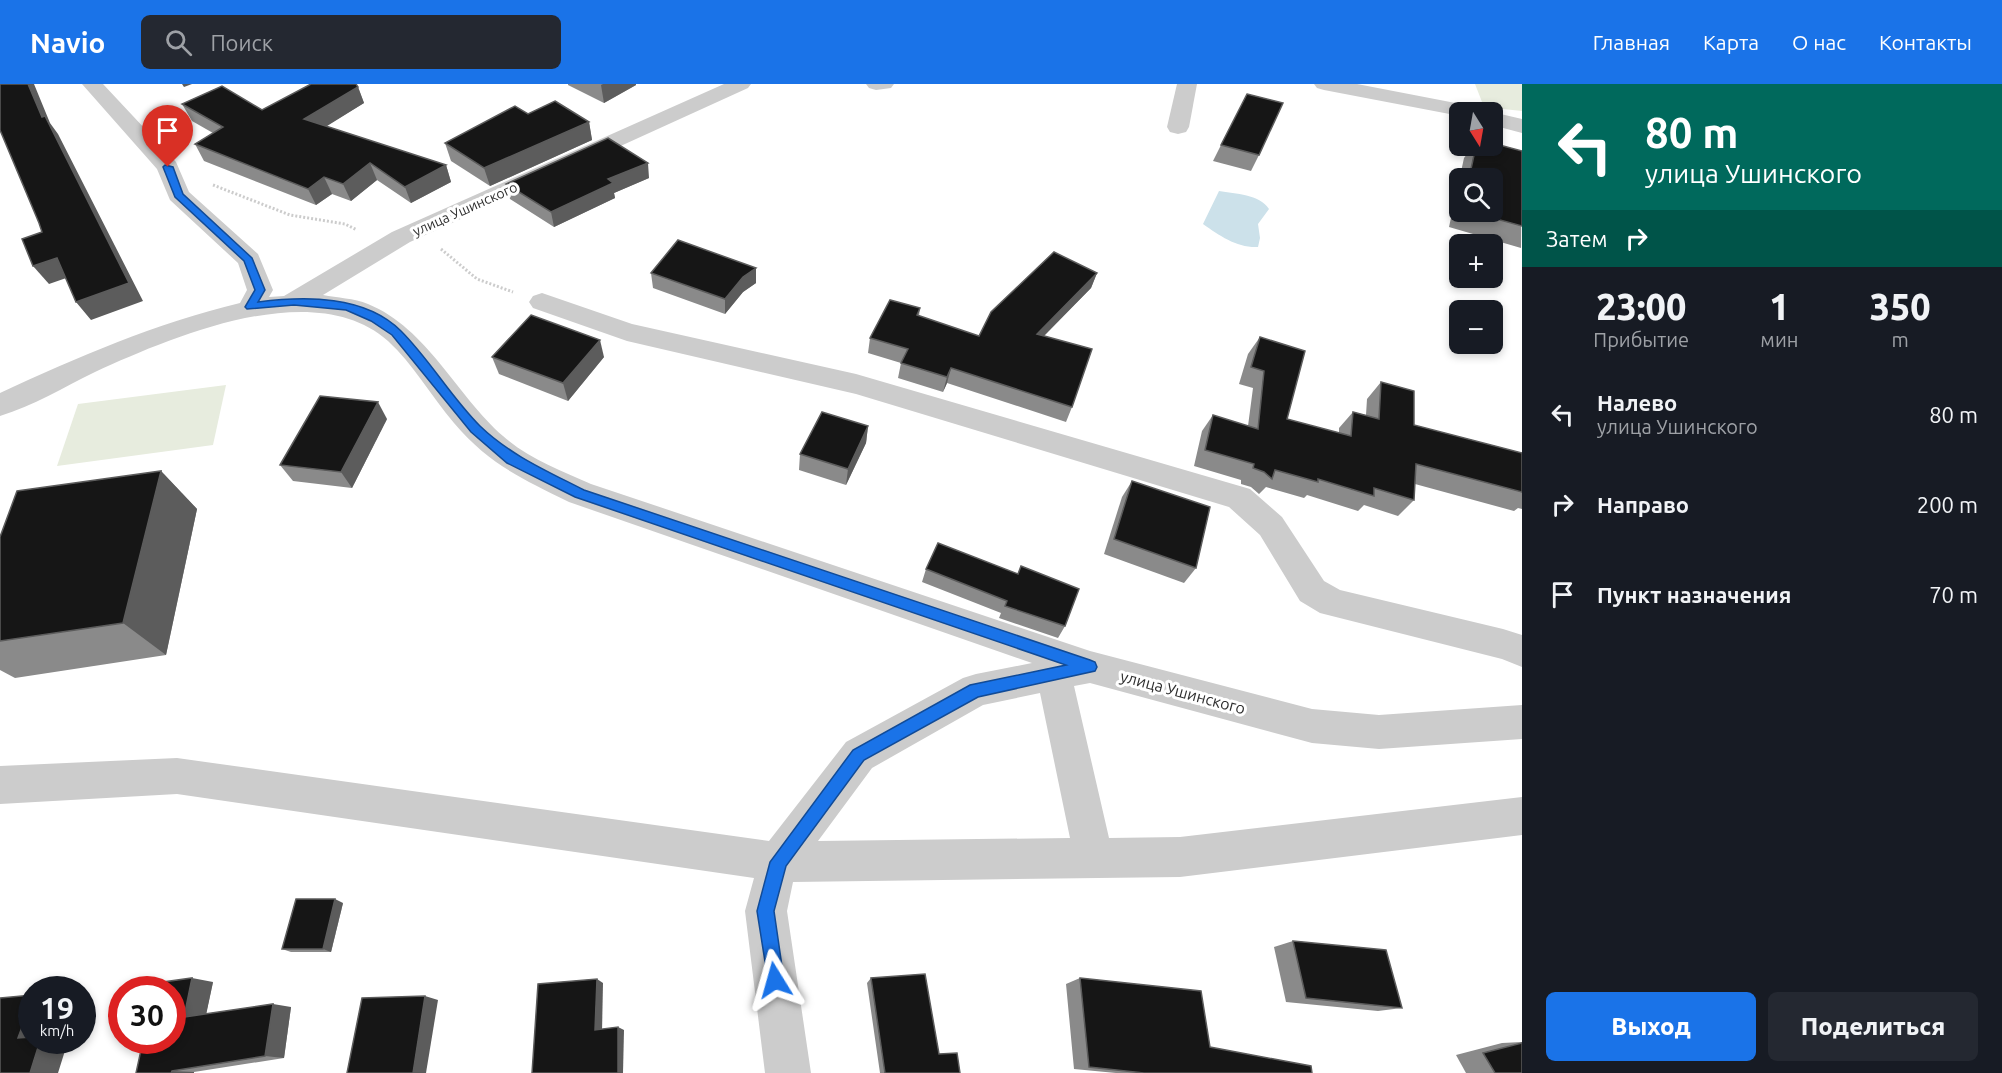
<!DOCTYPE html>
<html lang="ru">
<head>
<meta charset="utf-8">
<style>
  body { margin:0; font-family:Ubuntu,sans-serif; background:#242831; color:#f1f3f6; height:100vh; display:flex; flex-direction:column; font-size:22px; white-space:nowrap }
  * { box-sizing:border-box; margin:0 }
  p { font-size:20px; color:#9ea1a6 }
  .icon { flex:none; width:33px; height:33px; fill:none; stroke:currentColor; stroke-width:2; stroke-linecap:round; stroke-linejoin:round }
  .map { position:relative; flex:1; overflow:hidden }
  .drawer { display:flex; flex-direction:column; background:#171b24; width:480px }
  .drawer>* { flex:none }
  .guide { background:#00695c; color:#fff; overflow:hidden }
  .needle { width:39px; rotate:169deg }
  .controls { position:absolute; left:1449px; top:18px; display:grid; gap:12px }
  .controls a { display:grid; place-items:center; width:54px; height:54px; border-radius:9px; background:#171b24; box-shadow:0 3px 9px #0003; font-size:30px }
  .speed { position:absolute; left:18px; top:892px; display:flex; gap:12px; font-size:30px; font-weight:700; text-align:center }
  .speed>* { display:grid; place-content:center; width:78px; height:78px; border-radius:50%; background:#171b24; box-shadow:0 3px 9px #0003; line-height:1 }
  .speed small { font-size:15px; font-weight:400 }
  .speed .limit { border:9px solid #d22; background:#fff; color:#111 }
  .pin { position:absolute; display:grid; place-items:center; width:51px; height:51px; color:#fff; margin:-62px -26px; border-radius:50% 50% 50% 0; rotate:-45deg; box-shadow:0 0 6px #0007 }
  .pin .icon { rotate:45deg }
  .me { position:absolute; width:66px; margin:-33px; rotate:352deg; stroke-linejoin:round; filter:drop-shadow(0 0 4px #0008) }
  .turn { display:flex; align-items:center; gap:21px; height:126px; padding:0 24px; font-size:27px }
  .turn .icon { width:78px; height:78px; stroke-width:2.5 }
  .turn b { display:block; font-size:42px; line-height:51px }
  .then { display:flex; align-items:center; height:57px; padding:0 24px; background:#0003; gap:12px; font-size:22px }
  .eta { display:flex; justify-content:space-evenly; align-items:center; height:102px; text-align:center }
  .eta b { font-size:36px; font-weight:800; line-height:42px }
  .cta { display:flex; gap:12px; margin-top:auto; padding:12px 24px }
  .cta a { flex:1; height:69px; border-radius:9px; background:#1a73e8; color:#fff; font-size:24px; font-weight:800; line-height:69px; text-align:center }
  .cta a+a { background:#242831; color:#f1f3f6 }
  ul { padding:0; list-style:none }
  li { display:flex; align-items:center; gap:18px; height:90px; padding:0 24px }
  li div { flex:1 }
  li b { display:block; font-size:22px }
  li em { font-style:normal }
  header { display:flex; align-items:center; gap:36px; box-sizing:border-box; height:84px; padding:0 30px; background:#1a73e8; color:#fff }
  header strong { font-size:28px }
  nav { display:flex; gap:33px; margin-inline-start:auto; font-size:21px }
  .search { width:420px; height:54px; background:#242831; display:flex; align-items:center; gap:15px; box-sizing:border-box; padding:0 21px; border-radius:9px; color:#9ea1a6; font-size:22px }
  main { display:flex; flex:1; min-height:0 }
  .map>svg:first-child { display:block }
</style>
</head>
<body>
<header>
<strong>Navio</strong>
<div class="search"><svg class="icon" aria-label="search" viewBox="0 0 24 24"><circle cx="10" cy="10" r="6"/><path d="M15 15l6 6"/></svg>Поиск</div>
<nav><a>Главная</a><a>Карта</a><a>О нас</a><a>Контакты</a></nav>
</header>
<main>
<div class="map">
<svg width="1522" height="989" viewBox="0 0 1522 989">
  <rect width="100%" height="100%" fill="#fff"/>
  <!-- green -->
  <g fill="#e7ecde">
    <path d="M1475,0H1522V27L1484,23Z"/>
    <path d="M226,301L213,361L57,382L78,320Z"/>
  </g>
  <!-- water -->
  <path fill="#cce1ea" d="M1219,107C1236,110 1259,110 1269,125L1258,140L1260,154L1258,163C1237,164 1220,152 1203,140Z"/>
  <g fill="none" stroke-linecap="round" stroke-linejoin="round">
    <!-- path -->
    <g stroke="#ccc" stroke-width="3" stroke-dasharray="2 2" stroke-linecap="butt">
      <path d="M213,101L290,131L345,140L357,146"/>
      <path d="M441,165L477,195L513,208"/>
    </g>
    <!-- minor -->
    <g fill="#ccc" fill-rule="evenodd">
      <path d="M82,0H103L176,78L189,108L258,170L273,206L269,213L284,212L392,148L724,0H751L748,4L410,158L323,211C337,214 354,214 368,220C427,244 457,312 503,352C529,375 560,386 591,400L1090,567L1312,625L1379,631L1522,621V655L1379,665L1312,659L1090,599L1074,602L1109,754L1180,753L1522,713V751L1180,793L793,798L787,827L811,989H765L745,827L754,794L177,710L0,720V682L177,674L769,757L846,658L963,594L976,590L1032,579L569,418C521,394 490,381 454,339C432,313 413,280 388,257C315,191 172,253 95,288C64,303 33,322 0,332V309C78,273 156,239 240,219L247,206L238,179L170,116L157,85ZM1040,609L1070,754L818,757L872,684L983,621Z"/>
      <path d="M866,0H894L891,4L876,6L869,4Z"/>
      <path d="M1177,0H1197L1189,43L1186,48L1178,50L1170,48L1167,43Z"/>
      <path d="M1314,0H1357L1471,22L1479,23L1482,28H1460V32L1324,6L1317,4Z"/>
      <path d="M1488,28H1492L1522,35V49L1492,41V28Z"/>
      <path d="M542,209L632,240L856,290L1250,405L1282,433L1324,497L1340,506L1503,545L1522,551V583L1502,575L1320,529L1300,517L1260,451L1229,423L856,310L627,257L533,224L529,218L533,212Z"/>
    </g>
  </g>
  <!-- wall -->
  <g fill="#8a8a8a" fill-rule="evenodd">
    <path d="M568,0H636V1L604,19L568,1Z"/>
    <path d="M358,3L364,19L326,42L446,81L451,98L411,119L377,96L351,117L332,110L316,121L204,77L195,60L213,49L192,37L182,20L262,26Z"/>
    <path d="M528,30L589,38L592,56L490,102L451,77L445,59Z"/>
    <path d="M1221,61L1259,71L1251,87L1213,77Z"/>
    <path d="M1473,62H1492L1522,67L1521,164L1449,143L1464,74ZM1460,94H1492V128H1460Z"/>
    <path d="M649,94L614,109L615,114L554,143L510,115L506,100Z"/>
    <path d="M756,184V199L743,208L725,230L653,204L651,189Z"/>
    <path d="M1097,189L1091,204L1044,252L1072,323L1066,338L947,299L943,308L898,294L901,279L868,269L870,254L920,224L919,232L979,252Z"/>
    <path d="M1260,253L1287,335L1339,349V344L1353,328L1366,331L1367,315L1381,298L1414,341L1522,369V425L1518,424L1514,427L1415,400L1414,416L1398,432L1364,421L1358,427L1307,411L1304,414L1266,403L1259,410L1251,403L1241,400V396L1194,382L1202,347L1213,331L1248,342L1253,304L1239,300L1248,270Z"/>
    <path d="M492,273H604L568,317L499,290Z"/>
    <path d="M387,335L352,404L293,397L280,381Z"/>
    <path d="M868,342L866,359L846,401L799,386L800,370Z"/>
    <path d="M161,387L197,425L166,571L15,594L0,586V453Z"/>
    <path d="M1132,397L1196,484L1184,499L1104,470L1122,413Z"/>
    <path d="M1021,482L1065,542L1058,554L999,534L1001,529L922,498L926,485L1018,490Z"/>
    <path d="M343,819L331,868H291L282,865Z"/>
    <path d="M1293,857L1402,924L1378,927L1286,918L1274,863Z"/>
    <path d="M871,894L939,970L960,989H880L867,899Z"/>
    <path d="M1080,894L1210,963L1312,989H1116L1074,985L1066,900Z"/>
    <path d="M213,898L206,930L291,923L284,974L194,988V989H136Z"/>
    <path d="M1522,958V989H1466L1456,971L1502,959Z"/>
  </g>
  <!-- shaded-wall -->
  <g fill="#5c5c5c">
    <path d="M28,0H34L50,39L58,50L143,217L91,236L76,218Z"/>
    <path d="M182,0H192L184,3Z"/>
    <path d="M603,0H636V1L604,19L601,1Z"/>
    <path d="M358,3L364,19L311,52L304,35Z"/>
    <path d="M589,38L592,56L490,102L484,84Z"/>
    <path d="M370,79L377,96L351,117L343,100Z"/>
    <path d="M648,79L649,94L614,109L615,114L554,143L551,128L608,95Z"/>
    <path d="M446,81L451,98L411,119L405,103Z"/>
    <path d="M324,93L332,110L316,121L308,105Z"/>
    <path d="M57,174L72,192L49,200L33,182Z"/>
    <path d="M756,184V199L743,208L725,230V215L743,193Z"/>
    <path d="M1097,189L1091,204L1031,265L1037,250Z"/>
    <path d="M600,256L604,273L568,317L563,299Z"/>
    <path d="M951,284L947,299L943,308L947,293Z"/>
    <path d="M378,318L387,335L352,404L341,388Z"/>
    <path d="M868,342L866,359L846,401L848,385Z"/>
    <path d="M161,387L197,425L166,571L123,539Z"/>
    <path d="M335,815L343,819L331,868L323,865Z"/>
    <path d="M192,894L213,898L205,936L184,933Z"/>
    <path d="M597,895L603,899L602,948L595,946Z"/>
    <path d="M425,912L438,916L426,989H413Z"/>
    <path d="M32,916V955L18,954Z"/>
    <path d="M273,920L291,923L284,974L265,972Z"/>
    <path d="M618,943L624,946L623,989H618Z"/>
    <path d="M40,957H68L58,989H30Z"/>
    <path d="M172,987L194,988V989H171Z"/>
  </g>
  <!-- building -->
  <g fill="#161616" stroke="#5c5c5c" stroke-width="1.5">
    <path d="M0,0H28L42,33L45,32L129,199L76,218L57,174L33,182L22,155L42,148L39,139L0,46Z"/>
    <path d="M311,0H356L358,3L304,35L446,81L405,103L370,79L343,100L324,93L308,105L195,60L223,43L182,20L222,2L262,26Z"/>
    <path d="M1247,10L1283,19L1259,71L1221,61Z"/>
    <path d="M555,17L589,38L484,84L445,59L515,22L528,30Z"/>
    <path d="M608,54L648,79L608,95L613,99L551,128L506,100Z"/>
    <path d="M1492,59L1522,67V142L1471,128H1492V94H1469L1476,62H1492Z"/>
    <path d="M678,156L756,184L743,193L725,215L651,189Z"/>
    <path d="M1054,168L1097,189L1037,250L1092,265L1072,323L951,284L947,293L901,279L908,265L870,254L890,216L920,224L917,231L979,252L991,228Z"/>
    <path d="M531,231L600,256L563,299L492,273Z"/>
    <path d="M1260,253L1305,267L1287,335L1351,352L1353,328L1379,335L1381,298L1414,307V341L1522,369V408L1416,380L1414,416L1374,404V412L1318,395V398L1275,386L1272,395L1264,388L1253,384L1254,380L1205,366L1213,331L1258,345L1264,287L1251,283Z"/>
    <path d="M320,312L378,318L341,388L280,381Z"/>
    <path d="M822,328L868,342L848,385L800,370Z"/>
    <path d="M161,387L123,539L0,557V453L17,407Z"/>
    <path d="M1132,397L1210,423L1196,484L1114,455Z"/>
    <path d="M938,459L1018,490L1021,482L1079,505L1065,542L1005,522L1007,517L926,485Z"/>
    <path d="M296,815H335L323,865H282Z"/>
    <path d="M1293,857L1386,866L1402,924L1306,914Z"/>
    <path d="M925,890L939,970L957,969L960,989H885L871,894Z"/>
    <path d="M192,894L184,933L273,920L265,972L172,987L171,989H136L143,957H172V906H155L156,899Z"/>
    <path d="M1080,894L1201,907L1210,963L1311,982L1312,989H1144L1089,983Z"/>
    <path d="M597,895L595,946L618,943V989H532L538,900Z"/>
    <path d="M32,911V916L18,954L32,953V957H40L30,989H0V914Z"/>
    <path d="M425,912L413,989H347L362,914Z"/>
    <path d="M1522,959V989H1495L1483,969Z"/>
  </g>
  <!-- route -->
  <path fill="#1a73e8" stroke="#114b97" stroke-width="1.5" d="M165,81L173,83L183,110L252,174L265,206L258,218C305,212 365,211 401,247C430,276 451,313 480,342C510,371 547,387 584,406L1090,576L1095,578L1097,583L1095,587L978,613L864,676L786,782L774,827L784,896L782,903L775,905L769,903L757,827L770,778L853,666L970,601L1066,581L575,413L507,379L471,348L392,251L371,237L346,226L294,221L247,225L245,223L255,206L244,177L175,113L163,83Z"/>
  <g text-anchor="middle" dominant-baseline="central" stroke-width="6" stroke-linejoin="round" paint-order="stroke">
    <!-- far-street labels -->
    <g font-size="14" fill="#2f2f2f" stroke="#fff">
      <text transform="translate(465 125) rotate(-24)">улица Ушинского</text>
    </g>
    <!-- street labels -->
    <g font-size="16" fill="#2f2f2f" stroke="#fff">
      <text transform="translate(1183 608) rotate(15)">улица Ушинского</text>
    </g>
  </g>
</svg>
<div class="controls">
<a><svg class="needle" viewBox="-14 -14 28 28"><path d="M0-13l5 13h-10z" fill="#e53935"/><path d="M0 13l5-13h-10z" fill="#9ea1a6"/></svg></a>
<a><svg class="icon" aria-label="search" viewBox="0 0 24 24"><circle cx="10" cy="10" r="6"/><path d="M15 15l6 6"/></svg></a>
<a>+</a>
<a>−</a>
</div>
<div class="speed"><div>19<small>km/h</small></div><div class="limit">30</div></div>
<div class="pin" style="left:168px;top:83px;background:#d93025"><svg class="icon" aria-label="arrive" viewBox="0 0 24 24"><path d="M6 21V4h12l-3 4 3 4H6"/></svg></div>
<svg class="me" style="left:775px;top:896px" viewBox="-20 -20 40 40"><path d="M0-17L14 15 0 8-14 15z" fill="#1a73e8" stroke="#fff" stroke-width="4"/></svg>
</div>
<section class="drawer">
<div class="guide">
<div class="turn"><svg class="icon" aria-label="left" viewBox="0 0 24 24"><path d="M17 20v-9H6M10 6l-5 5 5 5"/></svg><div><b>80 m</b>улица Ушинского</div></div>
<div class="then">Затем<svg class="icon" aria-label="right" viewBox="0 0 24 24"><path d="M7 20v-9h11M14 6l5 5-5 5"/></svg></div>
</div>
<div class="eta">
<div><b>23:00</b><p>Прибытие</p></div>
<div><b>1</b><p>мин</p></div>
<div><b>350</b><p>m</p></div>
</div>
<ul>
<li><svg class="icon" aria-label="left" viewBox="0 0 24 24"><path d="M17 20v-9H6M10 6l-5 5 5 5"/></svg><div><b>Налево</b><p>улица Ушинского</p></div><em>80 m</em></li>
<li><svg class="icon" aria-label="right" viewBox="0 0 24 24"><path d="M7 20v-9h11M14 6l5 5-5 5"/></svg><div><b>Направо</b></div><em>200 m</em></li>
<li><svg class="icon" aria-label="arrive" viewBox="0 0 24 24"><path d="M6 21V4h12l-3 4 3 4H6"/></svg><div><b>Пункт назначения</b></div><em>70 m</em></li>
</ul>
<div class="cta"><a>Выход</a><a>Поделиться</a></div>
</section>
</main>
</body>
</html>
